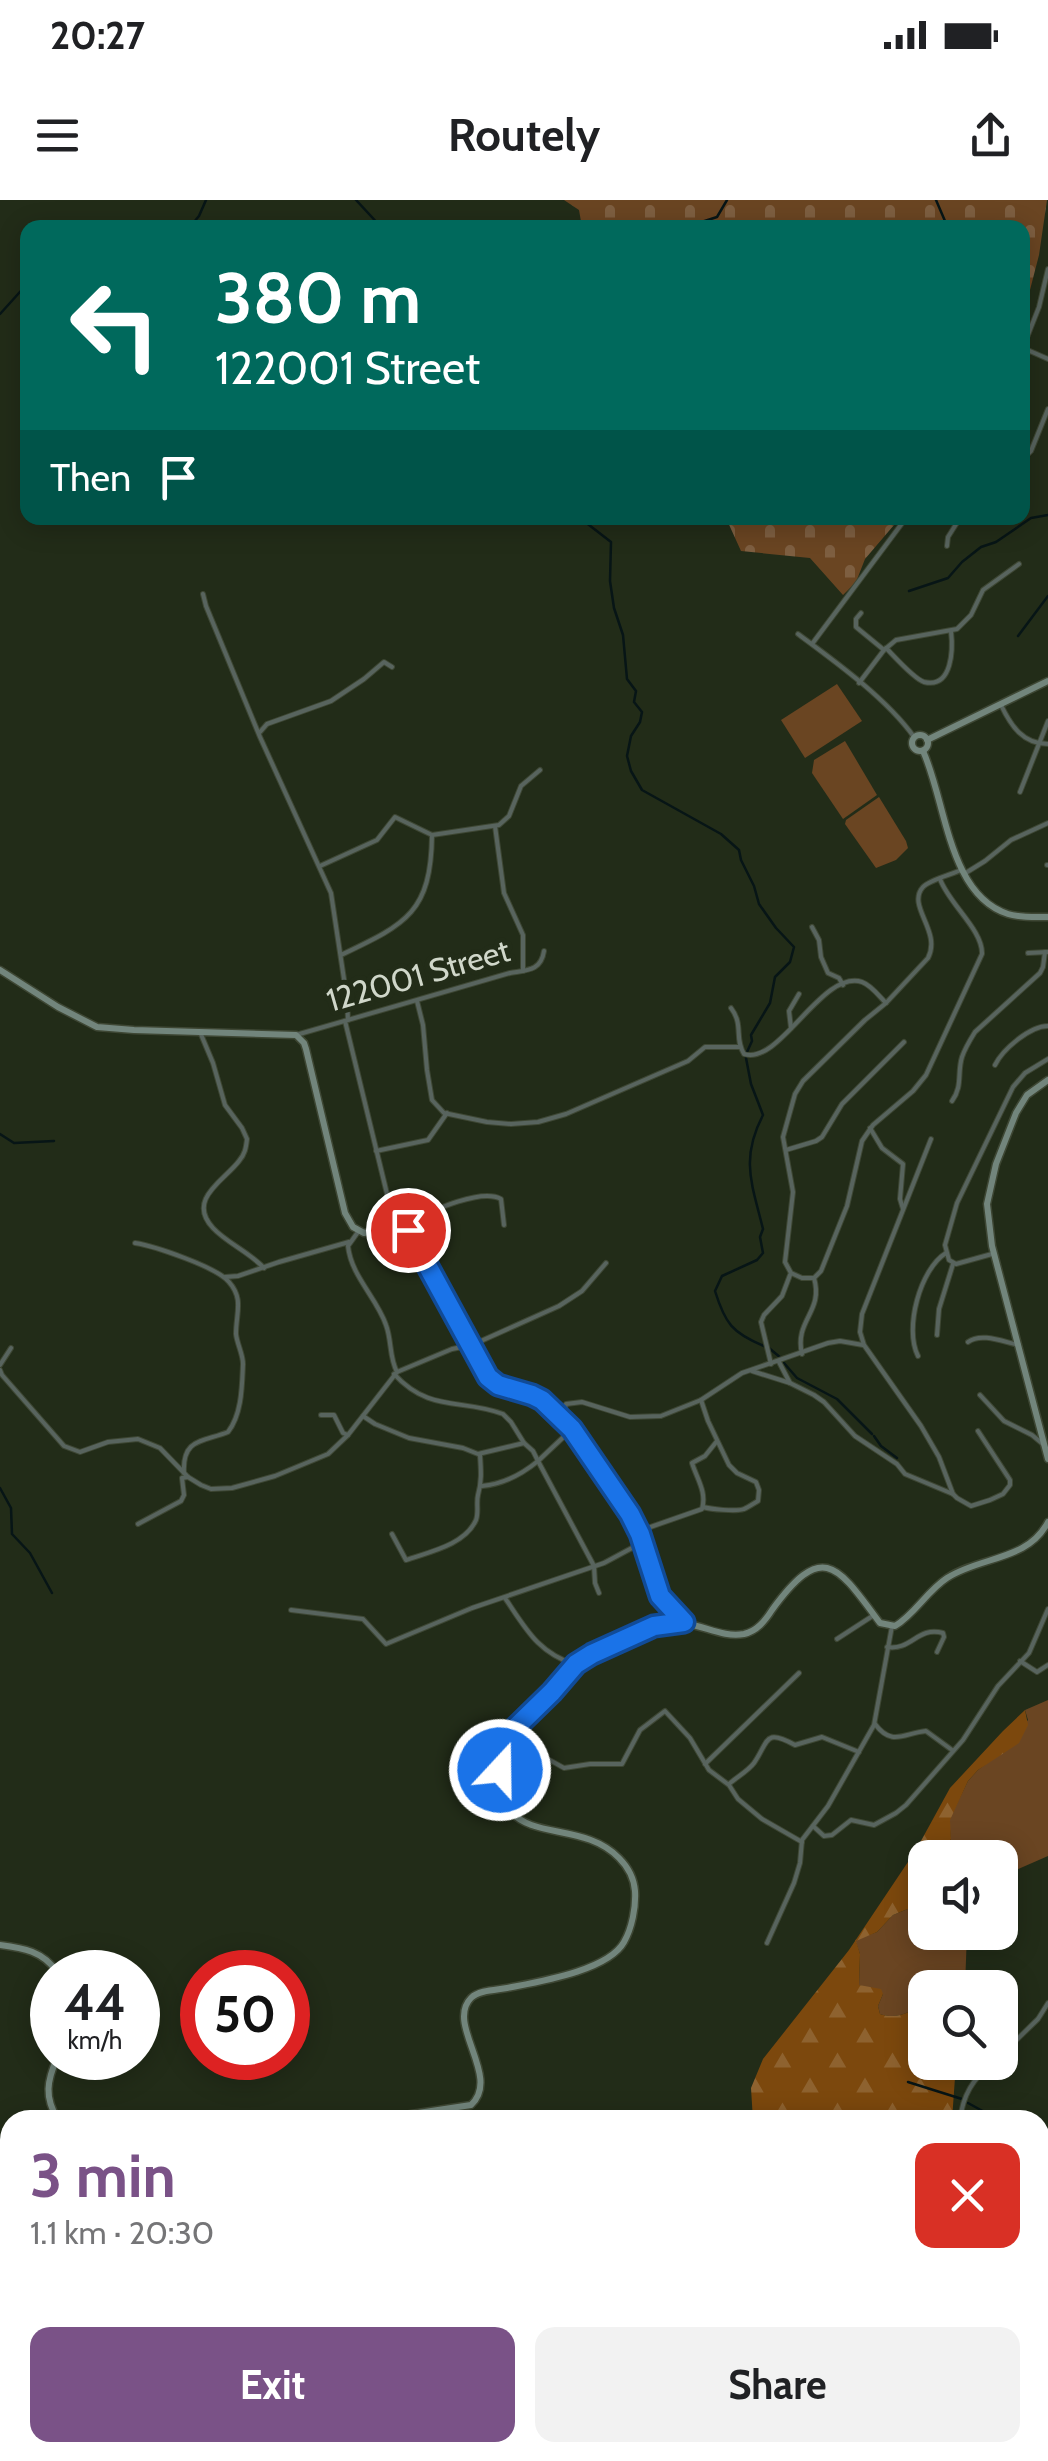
<!DOCTYPE html>
<html lang="en">
<head>
<meta charset="utf-8">
<style>
  body { margin:0; font-family:Cabin,sans-serif; background:#f2f2f2; color:#202124; height:100vh; display:flex; flex-direction:column; font-size:38px; white-space:nowrap }
  * { box-sizing:border-box; margin:0 }
  p { font-size:32px; color:#757577 }
  .icon { flex:none; width:55px; height:55px; fill:none; stroke:currentColor; stroke-width:2; stroke-linecap:round; stroke-linejoin:round }
  .map { position:relative; flex:1; overflow:hidden }
  .drawer { position:absolute; left:0px; top:1910px; width:1050px; height:352px; display:flex; flex-direction:column; background:#fff; border-radius:30px 30px 0 0; box-shadow:0 5px 25px #0003 }
  .drawer>* { flex:none }
  .guide { position:absolute; left:20px; top:20px; width:1010px; height:305px; border-radius:20px; box-shadow:0 5px 25px #0003; background:#00695c; color:#fff; overflow:hidden }
  .controls { position:absolute; left:908px; top:1640px; display:grid; gap:20px }
  .controls a { display:grid; place-items:center; width:110px; height:110px; border-radius:20px; background:#fff; box-shadow:0 5px 25px #0003; font-size:50px }
  .speed { position:absolute; left:30px; top:1750px; display:flex; gap:20px; font-size:50px; font-weight:700; text-align:center }
  .speed>* { display:grid; place-content:center; width:130px; height:130px; border-radius:50%; background:#fff; box-shadow:0 5px 25px #0003; line-height:1 }
  .speed small { font-size:25px; font-weight:400 }
  .speed .limit { border:15px solid #d22; background:#fff; color:#111 }
  .pin { position:absolute; display:grid; place-items:center; width:85px; height:85px; color:#fff; margin:-42px; border:5px solid #fff; border-radius:50%; box-shadow:0 2px 10px #0007 }
  .me { position:absolute; width:110px; margin:-55px; rotate:21deg; stroke-linejoin:round; filter:drop-shadow(0 0 8px #0008) }
  .turn { display:flex; align-items:center; gap:35px; height:210px; padding:0 30px; font-size:45px }
  .turn .icon { width:130px; height:130px; stroke-width:2.5 }
  .turn b { display:block; font-size:70px; line-height:85px }
  .then { display:flex; align-items:center; height:95px; padding:0 30px; background:#0003; gap:20px; font-size:38px }
  .round { display:grid; place-items:center; flex:none; width:105px; height:105px; border-radius:20px; background:#f2f2f2 }
  .overview { display:flex; align-items:center; justify-content:space-between; height:170px; padding:0 30px }
  h1 { font-size:60px; font-weight:700; line-height:75px; color:#7a5287 }
  .cta { display:flex; gap:20px; margin-top:auto; padding:20px 30px }
  .cta a { flex:1; height:115px; border-radius:20px; background:#7a5287; color:#fff; font-size:40px; font-weight:700; line-height:115px; text-align:center }
  .cta a+a { background:#f2f2f2; color:#202124 }
  .status { display:flex; justify-content:space-between; align-items:center; height:70px; padding:0 50px; background:#fff; direction:ltr }
  .status svg { height:28px; fill:currentColor }
  header { display:flex; justify-content:space-between; align-items:center; height:130px; padding:0 30px; background:#fff; font-size:45px; font-weight:700 }
  .map>svg:first-child { display:block }
</style>
</head>
<body>
<div class="status"><b>20:27</b><svg viewBox="0 0 49 12"><path d="M0 12V9h3v3zM5 12V6h3v6zM10 12V3h3v9zM15 12V0h3v12zM26 1h20v11H26zM47 4h2v5h-2z"/></svg></div>
<header><svg class="icon" aria-label="menu" viewBox="0 0 24 24"><path d="M4 6h16M4 12h16M4 18h16"/></svg>Routely<svg class="icon" aria-label="share" viewBox="0 0 24 24"><path d="M12 15V3M7 8l5-5 5 5M5 13v7h14v-7"/></svg></header>
<div class="map">
<svg width="1048" height="2261" viewBox="0 0 1048 2261">
  <defs>
    <pattern id="forest-firs" width="22" height="20" patternUnits="userSpaceOnUse" patternTransform="scale(2.5)"><rect width="22" height="20" fill="#7c480d"/><path d="M5 1l3.5 6h-7zM16 11l3.5 6h-7z" fill="#8e622f"/></pattern>
    <pattern id="cemetery-stones" width="16" height="16" patternUnits="userSpaceOnUse" patternTransform="scale(2.5)"><rect width="16" height="16" fill="#6a4522"/><path d="M2 7V4a2 2 0 0 1 4 0v3zM10 15v-3a2 2 0 0 1 4 0v3z" fill="#7e5f41"/></pattern>
  </defs>
  <rect width="100%" height="100%" fill="#222c18"/>
  <!-- grass -->
  <g fill="#6a4522">
    <path d="M837,484L862,521L805,558L781,520Z"/>
    <path d="M845,541L877,595L843,619L812,573L814,560Z"/>
    <path d="M879,597L906,641L908,648L896,660L876,668L845,624L846,620Z"/>
    <path d="M1048,1500V1656L1016,1670L1000,1667V1658L947,1657L946,1647L951,1639L949,1620L968,1581L978,1570L994,1558L1028,1520L1025,1510Z"/>
    <path d="M925,1699V1732L967,1733L965,1787L925,1788V1803C910,1812 897,1820 880,1814L878,1806L883,1794L859,1785L860,1754L855,1740L877,1732L893,1715L920,1704Z"/>
  </g>
  <!-- forest -->
  <g fill="url(#forest-firs)">
    <path d="M1025,1510L1028,1525L1019,1543L978,1570L968,1581L950,1620L951,1639L946,1647L947,1657L925,1658V1699L920,1704L893,1715L877,1732L856,1741L860,1754L859,1785L881,1789L883,1794L878,1806L880,1814C897,1820 910,1812 925,1803V1862L956,1863L952,1920H753L751,1888L763,1859L849,1750L916,1650L950,1588L1003,1531Z"/>
    <path d="M1000,1703L1011,1706C1014,1717 1017,1727 1012,1738L993,1743L968,1745L967,1733L1000,1732Z"/>
    <path d="M1040,2175H1048V2261H795L796,2252H1040Z"/>
  </g>
  <!-- cemetery -->
  <g fill="url(#cemetery-stones)">
    <path d="M564,0H1047L1039,55L1023,117L1022,28L582,27L579,10Z"/>
    <path d="M726,318H900L865,359L856,382L843,395L810,358L741,351Z"/>
  </g>
  <g fill="none" stroke-linecap="round" stroke-linejoin="round">
    <!-- stream -->
    <g stroke="#071516" stroke-width="2.5">
      <path d="M356,0L382,28"/>
      <path d="M936,0L948,28"/>
      <path d="M189,28L199,16L206,0"/>
      <path d="M683,28L717,17L727,0"/>
      <path d="M0,114L28,83"/>
      <path d="M542,318L548,321L557,318"/>
      <path d="M580,318L611,342L610,381L614,408L623,435L627,479L636,491L634,502L642,512L640,522L631,536L627,556L631,571L642,590L721,634L739,650L741,660L754,686L759,704L776,728L794,747L790,762L775,777L770,803L751,835L752,841L747,852"/>
      <path d="M909,391L948,378L962,362L981,347L996,342L1031,318L1048,315"/>
      <path d="M1018,436L1048,396"/>
      <path d="M746,858L751,884L763,915C740,959 752,984 763,1029L760,1037L763,1053L757,1060L722,1076L715,1091C725,1123 732,1133 764,1146"/>
      <path d="M0,934L14,943L54,941"/>
      <path d="M769,1148L781,1158"/>
      <path d="M784,1163L797,1178L837,1199L872,1234"/>
      <path d="M874,1236L881,1246L897,1258"/>
      <path d="M0,1288L11,1308L12,1334L30,1353L52,1393"/>
      <path d="M908,1882L962,1899"/>
      <path d="M968,1903L999,1920"/>
      <path d="M1040,1950L1048,1955"/>
    </g>
    <defs>
      <g id="street">
        <path d="M1023,148L1048,159"/>
        <path d="M1022,150L1039,107L1048,69"/>
        <path d="M1022,260L1031,251L1048,209"/>
        <path d="M947,346L948,337L960,318"/>
        <path d="M203,394L206,406L260,537L331,693L347,799L348,820"/>
        <path d="M861,413L856,419V427L884,450"/>
        <path d="M798,434C836,462 887,499 914,537"/>
        <path d="M812,444L906,318"/>
        <path d="M886,448C894,456 914,479 924,482C953,489 953,448 951,431"/>
        <path d="M859,483L884,450L896,440L957,429L971,415L983,390L1019,364"/>
        <path d="M1001,505C1011,526 1023,544 1048,544"/>
        <path d="M260,532L267,524L331,501L364,479L384,462L392,467"/>
        <path d="M1020,592L1048,521"/>
        <path d="M495,626L504,693L523,735V771"/>
        <path d="M1047,665H1048"/>
        <path d="M320,666L377,640L395,617L432,635L499,625L509,616L521,586L540,570"/>
        <path d="M964,674L985,661L1011,640L1048,623"/>
        <path d="M940,679C949,704 983,730 982,754L926,875L913,891L873,925L862,941L847,1006L821,1071L814,1078H802L791,1073L785,1062L793,992L783,937L795,894L803,881L865,820L886,803L928,758C942,731 906,706 923,687C929,680 953,674 961,670"/>
        <path d="M812,727L819,740L821,757L828,773L839,778L843,785"/>
        <path d="M1028,753L1048,752"/>
        <path d="M341,755C406,724 431,713 432,635"/>
        <path d="M417,801L423,825L427,870L432,900L444,913L487,922L511,924L538,922L566,914L688,861L705,847H740"/>
        <path d="M731,808C744,825 734,838 744,854C780,866 822,769 862,782C871,785 879,796 886,803"/>
        <path d="M345,821L389,1002L408,1030"/>
        <path d="M791,828L789,811L799,794"/>
        <path d="M200,832L213,863L225,905L242,928L247,939C246,948 245,954 239,961C225,980 186,999 213,1028C227,1043 249,1052 264,1068"/>
        <path d="M296,835L510,773C527,770 541,771 544,751"/>
        <path d="M995,865C1003,849 1030,826 1048,826"/>
        <path d="M952,901C963,886 957,873 962,857C965,848 970,840 975,832L1040,773L1043,767L1045,752"/>
        <path d="M870,928L882,948L903,964L900,999L903,1009"/>
        <path d="M931,939L862,1114L860,1132L864,1145L921,1226L939,1257L953,1294L957,1298L971,1306L990,1300L1003,1294L1010,1285V1280L978,1231"/>
        <path d="M786,950L816,941L822,937L842,904L904,842"/>
        <path d="M376,951L428,940L447,913"/>
        <path d="M404,1024C426,1014 480,987 501,999L504,1025"/>
        <path d="M358,1032L348,1046C351,1076 377,1098 386,1125C392,1141 389,1157 397,1172"/>
        <path d="M135,1043C154,1046 217,1067 229,1082C244,1099 236,1113 236,1134C237,1144 243,1154 243,1164C242,1186 242,1214 228,1232C203,1242 182,1238 184,1273"/>
        <path d="M992,1054L956,1064L949,1060L945,1045L957,1003L1013,887L1025,873L1048,859"/>
        <path d="M225,1077L238,1076L279,1062L349,1042"/>
        <path d="M937,1135L939,1109L953,1064"/>
        <path d="M968,1142C981,1132 1004,1142 1019,1145"/>
        <path d="M802,1154C794,1120 824,1112 814,1078"/>
        <path d="M918,1156C904,1129 920,1069 946,1053"/>
        <path d="M779,1162L790,1183"/>
        <path d="M771,1164L761,1122L764,1115L782,1096L790,1075"/>
        <path d="M0,1165L11,1148"/>
        <path d="M0,1170L2,1175L64,1246L80,1252L108,1242L138,1239L160,1248L188,1277L201,1285L211,1289L232,1288L275,1276L328,1254L348,1235L397,1172L452,1149L472,1145L559,1106L582,1091L606,1063"/>
        <path d="M752,1171L790,1183L814,1195L824,1202L855,1236L897,1264L905,1274L953,1294"/>
        <path d="M394,1174C430,1213 460,1198 503,1214L511,1222L524,1243"/>
        <path d="M980,1195L1004,1221L1032,1235L1044,1245"/>
        <path d="M701,1200L708,1221L729,1265L737,1273L756,1282L759,1290L758,1301C756,1302 747,1308 744,1309C736,1312 710,1309 703,1307"/>
        <path d="M321,1215H334L343,1233L348,1235"/>
        <path d="M363,1216L375,1224L409,1238L463,1248L478,1254L524,1243L533,1251L538,1261C521,1275 504,1284 482,1286"/>
        <path d="M563,1216L566,1204L582,1202L630,1217L661,1216L701,1200L742,1173L828,1143L840,1141L863,1145"/>
        <path d="M572,1229L538,1261L594,1366L595,1383L599,1393"/>
        <path d="M138,1324L181,1301L184,1295L182,1278L188,1277"/>
        <path d="M639,1331L702,1309C707,1292 697,1279 692,1263L705,1256L717,1241"/>
        <path d="M392,1334L406,1360C429,1352 465,1345 476,1320C479,1312 476,1303 478,1295C482,1281 481,1270 480,1255"/>
        <path d="M505,1398C526,1429 538,1453 576,1465"/>
        <path d="M291,1410L363,1419L386,1444L472,1408L604,1363L643,1342"/>
        <path d="M837,1439L874,1415"/>
        <path d="M887,1447C912,1451 917,1426 943,1433L944,1437L937,1452"/>
        <path d="M1020,1461L1037,1472L1048,1465"/>
        <path d="M875,1524C892,1547 904,1533 926,1531L952,1550"/>
        <path d="M521,1525L518,1536L519,1543L564,1568L590,1564H622L640,1530L665,1511L690,1538L709,1570L729,1585L738,1599L762,1619L802,1642"/>
        <path d="M517,1540C513,1551 512,1567 517,1579L544,1575"/>
        <path d="M705,1564L799,1473"/>
        <path d="M729,1584C737,1577 748,1571 754,1563C769,1541 764,1528 795,1545L822,1537L859,1552"/>
        <path d="M813,1626L824,1636L832,1635L851,1620L874,1625L896,1613L906,1605L963,1540L998,1486L1029,1453L1048,1409"/>
        <path d="M767,1743L794,1683L800,1663L802,1640L828,1606L874,1525L892,1426"/>
        <path d="M1000,1856L1038,1819L1048,1803"/>
        <path d="M960,1920C963,1894 973,1880 992,1862"/>
        <path d="M746,2252L749,2261"/>
      </g>
      <g id="secondary">
        <circle cx="920" cy="543" r="8"/>
        <path d="M927,540L1048,481"/>
        <path d="M923,551C946,601 948,695 1008,714C1021,718 1035,717 1048,717"/>
        <path d="M0,770L58,807L97,827L134,830L296,835L304,843L306,849L345,1013L353,1027L364,1033L399,1026L411,1034L489,1177L499,1185L532,1195L542,1200L572,1229L631,1313L661,1396L681,1420"/>
        <path d="M1048,880L1027,895L1016,913L996,964L987,1004L992,1046L1048,1259"/>
        <path d="M0,1745C23,1748 43,1751 57,1772"/>
        <path d="M57,1858C47,1881 44,1897 58,1920"/>
        <path d="M372,1920L471,1905C502,1877 445,1824 471,1798C479,1790 496,1790 507,1788C537,1782 608,1771 624,1742C632,1728 636,1707 635,1691C634,1678 628,1667 619,1658C586,1624 534,1639 510,1611C493,1593 497,1552 511,1532C521,1518 537,1508 549,1495C560,1484 568,1471 580,1462C592,1452 607,1449 621,1442C635,1436 648,1427 662,1424C694,1417 717,1439 744,1434C757,1431 765,1421 772,1410C823,1340 837,1365 880,1423L895,1426C915,1414 927,1391 947,1378C981,1356 1028,1361 1048,1322"/>
        <path d="M95,2252L99,2261"/>
      </g>
    </defs>
    <!-- street casing -->
    <use href="#street" stroke="#3e4734" stroke-width="6"/>
    <!-- secondary casing -->
    <use href="#secondary" stroke="#3e4734" stroke-width="9"/>
    <!-- street -->
    <use href="#street" stroke="#58645e" stroke-width="4"/>
    <!-- secondary -->
    <use href="#secondary" stroke="#72857c" stroke-width="6"/>
  </g>
  <g fill="none" stroke-linecap="round" stroke-linejoin="round">
    <defs>
      <path id="route" d="M408,1030L488,1177L498,1185L532,1195L542,1200L572,1229L630,1314L640,1334L660,1396L684,1422L654,1426L592,1454L576,1464L552,1492L512,1531L504,1547L500,1570"/>
    </defs>
    <!-- route casing -->
    <use href="#route" stroke="#114b97" stroke-width="25"/>
    <!-- route -->
    <use href="#route" stroke="#1a73e8" stroke-width="18"/>
  </g>
  <g text-anchor="middle" dominant-baseline="central" stroke-width="10" stroke-linejoin="round" paint-order="stroke">
    <!-- street labels -->
    <g font-size="32" fill="#d0d7ca" stroke="#222c18">
      <text transform="translate(418 775) rotate(-16)">122001 Street</text>
    </g>
  </g>
</svg>
<div class="controls">
<a><svg class="icon" aria-label="sound" viewBox="0 0 24 24"><path d="M4 9h4l5-4v14l-5-4H4zM17 9q2 3 0 6"/></svg></a>
<a><svg class="icon" aria-label="search" viewBox="0 0 24 24"><circle cx="10" cy="10" r="6"/><path d="M15 15l6 6"/></svg></a>
</div>
<div class="speed"><div>44<small>km/h</small></div><div class="limit">50</div></div>
<div class="pin" style="left:408px;top:1030px;background:#d93025"><svg class="icon" aria-label="arrive" viewBox="0 0 24 24"><path d="M6 21V4h12l-3 4 3 4H6"/></svg></div>
<svg class="me" style="left:500px;top:1570px" viewBox="-20 -20 40 40"><circle r="17" fill="#1a73e8" stroke="#fff" stroke-width="3"/><path d="M0-11L8 9 0 5-8 9z" fill="#fff"/></svg>
<div class="guide">
<div class="turn"><svg class="icon" aria-label="left" viewBox="0 0 24 24"><path d="M17 20v-9H6M10 6l-5 5 5 5"/></svg><div><b>380 m</b>122001 Street</div></div>
<div class="then">Then<svg class="icon" aria-label="arrive" viewBox="0 0 24 24"><path d="M6 21V4h12l-3 4 3 4H6"/></svg></div>
</div>
<section class="drawer">
<div class="overview"><div><h1>3 min</h1><p>1.1 km · 20:30</p></div><a class="round" style="background:#d93025;color:#fff"><svg class="icon" aria-label="close" viewBox="0 0 24 24"><path d="M6 6l12 12M18 6L6 18"/></svg></a></div>
<div class="cta"><a>Exit</a><a>Share</a></div>
</section>
</div>
</body>
</html>
